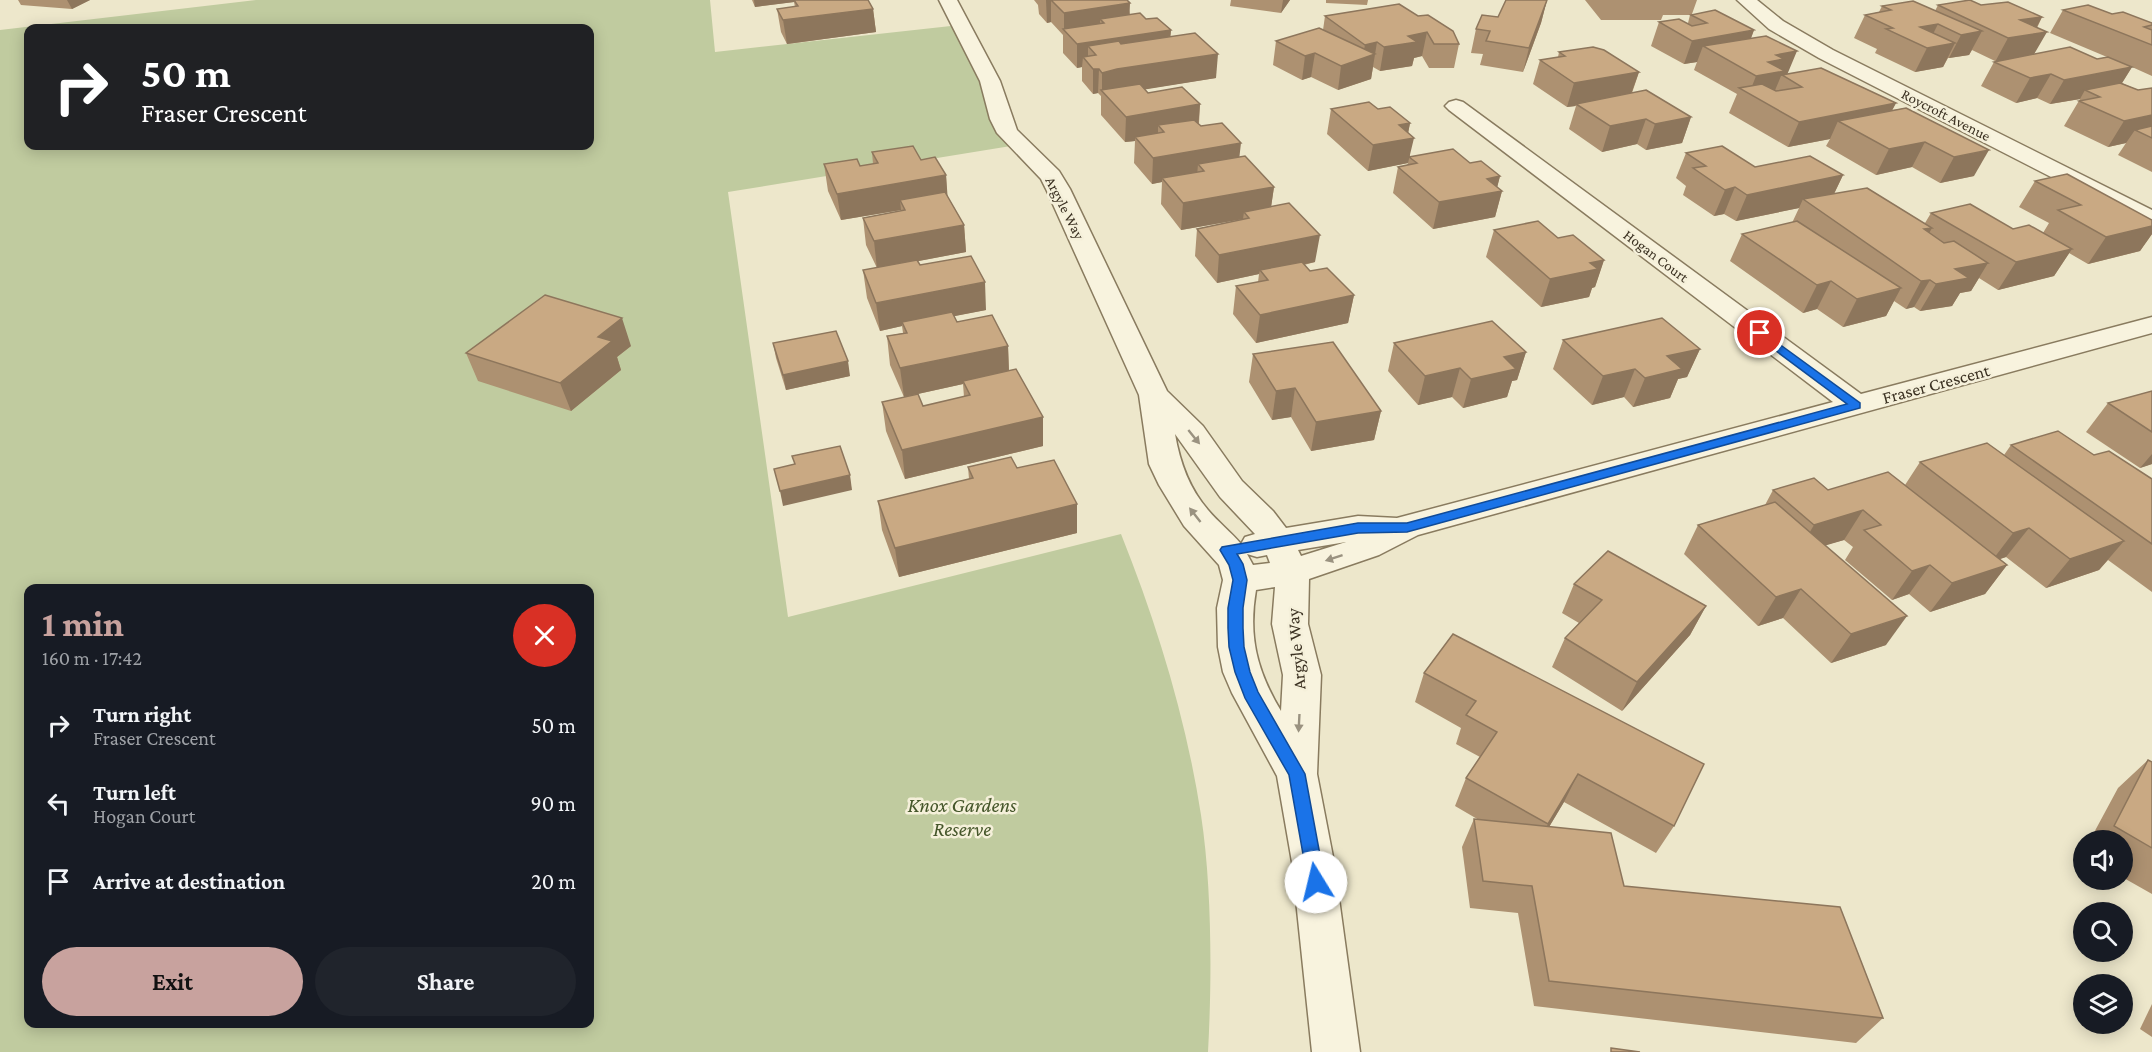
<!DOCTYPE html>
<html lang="en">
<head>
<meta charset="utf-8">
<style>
  body { margin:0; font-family:"Crimson Pro",serif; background:#20242c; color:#f1f3f6; height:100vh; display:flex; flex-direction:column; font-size:22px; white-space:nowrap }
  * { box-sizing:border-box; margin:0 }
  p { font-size:20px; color:#9ea1a6 }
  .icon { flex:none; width:33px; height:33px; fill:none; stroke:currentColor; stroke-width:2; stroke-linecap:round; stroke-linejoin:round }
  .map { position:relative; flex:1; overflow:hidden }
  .details { position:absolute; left:24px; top:584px; width:570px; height:444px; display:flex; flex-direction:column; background:#171b24; border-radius:12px; box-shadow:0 3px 15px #0003 }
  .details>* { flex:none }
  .banner { position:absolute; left:24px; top:24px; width:570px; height:126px; border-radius:12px; box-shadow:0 3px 15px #0003; background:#202124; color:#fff; overflow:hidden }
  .tools { position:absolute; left:2073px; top:830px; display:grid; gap:12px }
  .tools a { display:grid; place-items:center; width:60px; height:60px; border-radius:50%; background:#171b24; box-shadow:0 3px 15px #0003; font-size:30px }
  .pin { position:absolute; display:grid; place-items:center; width:51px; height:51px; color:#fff; margin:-26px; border:3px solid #fff; border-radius:50%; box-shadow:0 2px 6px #0007 }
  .me { position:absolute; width:66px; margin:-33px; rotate:351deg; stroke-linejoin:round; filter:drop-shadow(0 0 4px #0008) }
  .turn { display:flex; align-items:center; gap:21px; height:126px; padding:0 18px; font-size:27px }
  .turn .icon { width:78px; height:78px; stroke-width:2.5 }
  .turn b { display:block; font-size:42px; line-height:51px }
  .round { display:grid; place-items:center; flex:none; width:63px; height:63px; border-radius:32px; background:#20242c }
  .headline { display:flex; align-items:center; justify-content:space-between; height:102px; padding:0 18px }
  h1 { font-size:36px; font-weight:700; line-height:45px; color:#c8a29e }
  .action { display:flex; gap:12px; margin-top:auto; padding:12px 18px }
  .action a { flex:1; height:69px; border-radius:36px; background:#c8a29e; color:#111; font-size:24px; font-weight:700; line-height:69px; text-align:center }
  .action a+a { background:#20242c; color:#f1f3f6 }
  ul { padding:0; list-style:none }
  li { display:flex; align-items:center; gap:18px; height:78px; padding:0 18px }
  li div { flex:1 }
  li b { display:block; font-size:22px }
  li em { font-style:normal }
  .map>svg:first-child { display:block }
</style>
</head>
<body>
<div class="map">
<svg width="2152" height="1052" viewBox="0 0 2152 1052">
  <rect width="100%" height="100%" fill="#ede7cb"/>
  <!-- green -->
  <path fill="#c0cb9f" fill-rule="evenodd" d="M256,0H710L715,52L960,25L1017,145L728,192L788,617L1121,534C1157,624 1186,718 1201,815C1212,887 1212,979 1208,1052H0V30ZM28,28H590V146H28ZM28,588H590V1023H28Z"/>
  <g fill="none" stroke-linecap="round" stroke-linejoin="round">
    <defs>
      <g id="minor">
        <path d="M939,0H957L1000,81L1017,130L1059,171L1070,189L1167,391L1203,426L1242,481L1273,511L1286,528L1358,516L1397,518L1833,402L1449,110L1445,106L1449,102L1456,100L1463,102L1861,394L2152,317V333L1418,535L1379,555L1309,579L1308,624L1321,675L1317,774L1334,862L1360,1052H1312L1292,862L1277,776L1232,693L1223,672L1218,647L1217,608L1223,580L1219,565L1184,526L1159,485L1149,464L1139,395L1046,189L1041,179L997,133L990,119L980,81ZM1175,434L1220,497L1255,534L1245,537L1241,544C1231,532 1218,522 1208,510C1189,488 1180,463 1175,434ZM1346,542L1301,556L1298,550ZM1247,554L1257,557L1267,555L1270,563L1253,565ZM1275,587L1272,624L1283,675L1281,711C1257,671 1248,637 1256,590Z"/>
        <path d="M1737,0H1757L1783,21L1833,50L2152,210V226L2143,224L1819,58L1769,29Z"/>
      </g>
    </defs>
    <!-- minor casing -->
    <use href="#minor" stroke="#897b5f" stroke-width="3"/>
    <!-- minor -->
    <use href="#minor" fill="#f8f3de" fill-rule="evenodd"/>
  </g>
  <!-- wall -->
  <g fill="#ad9171">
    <path d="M18,0H90L72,9L21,5Z"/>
    <path d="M752,0H868L873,9L876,32L787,44L781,32L777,9L795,7L794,2L755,7Z"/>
    <path d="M1034,0H1127L1130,15L1146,19L1171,30L1170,37L1216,78L1145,89L1148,93L1200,104L1199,124L1239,157L1274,187L1271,207L1315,262L1304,265L1310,271L1354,295L1348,323L1256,343L1233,314L1236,286L1258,282L1259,274L1217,283L1195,256L1197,229L1243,220V219L1181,230L1161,204L1162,182L1152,184L1134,163L1135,141L1125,142L1101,115V96L1098,93L1093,94L1082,81V67L1077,68L1063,53V35L1051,22L1047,23L1039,14L1038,5Z"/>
    <path d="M1231,0H1290L1281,13L1230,6Z"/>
    <path d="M1326,0H1368L1367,5L1326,3Z"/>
    <path d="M1547,0L1541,23L1523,72L1480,65L1483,54L1471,53L1476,29L1498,17Z"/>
    <path d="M1585,0H1697L1692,14L1754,30L1751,38L1787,75L1896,103L1892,110L1906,108L1974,176L1940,183L1912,167L1876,175L1826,146L1830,139L1788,147L1729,113L1737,94L1694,70L1697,62L1684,64L1651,46L1659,22L1688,23L1690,15H1663L1661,20H1601Z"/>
    <path d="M1399,4L1459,44L1454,68H1429L1422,56L1414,58L1412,66L1380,71L1373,67L1371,79L1338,90L1311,77L1302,80L1273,65L1276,41L1323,30L1325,16Z"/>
    <path d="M1938,5H1981L2042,17L2037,28L2034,54L2097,59L2107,57L2050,33L2063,10L2112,14L2152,23V76L2132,67L2122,83L2138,90L2152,88V172L2118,155L2126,143L2108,147L2064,126L2080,99L2050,104L2037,98L2016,103L1981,86L1994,62L1995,61L1972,50L1969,55L1949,58H1948L1943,67L1915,72L1875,53L1877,49L1854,38L1865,15L1879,12L1882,6L1935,11Z"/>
    <path d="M1559,52L1639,72L1632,93L1691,117L1682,143L1646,150L1637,144L1602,152L1569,129L1576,106L1567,107L1533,84L1540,60L1558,57Z"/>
    <path d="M1331,109H1378L1410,123L1408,133L1410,156L1470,163L1500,176L1497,187L1502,191L1495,217L1433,229L1393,193L1398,167L1407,165L1408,163L1368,171L1327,134Z"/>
    <path d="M872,152L921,160L946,175L947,195L964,225L966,252L918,261L920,265L986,310L954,316L957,322L1008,346L1009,371L1043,446L905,479L886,431L882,402L923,406L964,397L963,384L904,397L890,365L887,336L903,333L902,326L880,331L867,298L863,270L877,268L866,245L863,218L901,211V210L841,220L828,191L824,164L860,166L873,164Z"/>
    <path d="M1686,153L1755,167L1843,175L1834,194L1925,223L1931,213L2013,229L2043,233L2049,223L2019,207L2035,181L2152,220V234L2140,251L2088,264L2069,253L2054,276L1998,290L1979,278L1971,291L1960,293L1952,306L1920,311L1914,307L1906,309L1894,301L1886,316L1843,327L1817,309L1803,313L1730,261L1742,234L1792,223L1799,208L1736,221L1724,214L1714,216L1683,195L1686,186L1676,178Z"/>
    <path d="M1494,230L1558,238L1604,260L1595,287L1592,288L1589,297L1541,307L1486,257Z"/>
    <path d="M1563,340L1700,349L1687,377L1678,379L1670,398L1633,407L1624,397L1592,405L1553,369Z"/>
    <path d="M773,343L850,376L786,390L776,358Z"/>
    <path d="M1394,343L1526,352L1517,380L1512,381L1507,397L1463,408L1452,397L1418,405L1388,371Z"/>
    <path d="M631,346L617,357L621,370L571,411L478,381L466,353Z"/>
    <path d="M1253,354L1381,411L1374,440L1311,451L1291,417L1272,420L1249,382Z"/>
    <path d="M2152,391V464L2140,468L2086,432L2108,403Z"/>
    <path d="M2011,445L2094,455L2152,479V592L2108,560L2099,570L2046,588L2006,557L2000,559L2007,565L1985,594L1930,612L1909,594L1892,600L1845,560L1853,547L1844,540L1825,545L1886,645L1831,663L1783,618L1758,626L1684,554L1698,525L1765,505L1773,490H1828L1905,485L1920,462L2004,455Z"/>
    <path d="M968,467L1017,468L1077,504V533L899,577L882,530L878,501L969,479Z"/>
    <path d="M1574,584L1706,606L1690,635L1622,711L1552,667L1565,638L1579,623L1562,613Z"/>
    <path d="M1453,634L1674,826L1656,853L1564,802L1549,827L1624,886L1883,1018L1856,1043L1534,1006L1518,913L1470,908L1462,847L1474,819L1479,820L1455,806L1466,778L1480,757L1456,744L1461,728L1415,702L1424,673Z"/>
    <path d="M2148,760L2152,762V894L2122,877V840H2090L2118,788Z"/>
    <path d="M2152,1004V1037L2140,1029Z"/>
  </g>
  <!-- shaded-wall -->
  <g fill="#8d765c">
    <path d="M67,0H90L72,9Z"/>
    <path d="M754,0H794V2L755,7Z"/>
    <path d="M1046,0H1051V22L1047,23Z"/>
    <path d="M1283,0H1290L1281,13Z"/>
    <path d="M1547,0L1541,23L1523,72L1529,48Z"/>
    <path d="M1130,3L1129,26L1100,19V30H1064V13Z"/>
    <path d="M873,9L876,32L787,44L783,20Z"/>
    <path d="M2042,17L2033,34L2047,32L2033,56L1995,62L2008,38L2020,20Z"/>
    <path d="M1938,24L1926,48L1920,27Z"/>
    <path d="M1171,30L1169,54L1096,55L1088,46V63L1083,57L1082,67L1077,68V44Z"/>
    <path d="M1754,30L1745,54L1703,46L1697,62L1684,64L1692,41Z"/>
    <path d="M1982,31L1969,55L1949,58L1961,35Z"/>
    <path d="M1427,32L1422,56L1414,58L1412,66L1380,71L1384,47L1408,36Z"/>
    <path d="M1377,42L1371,79L1338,90L1341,66L1362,59L1365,45Z"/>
    <path d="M1955,43L1943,67L1915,72L1927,48Z"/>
    <path d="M1797,51L1787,75L1781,76L1773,95L1749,94L1756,76L1776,55Z"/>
    <path d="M1315,53L1311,77L1302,80L1305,56Z"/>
    <path d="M1218,54L1216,78L1117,94L1102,91V73L1117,69Z"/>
    <path d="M2132,67L2117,91L2085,90L2080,99L2050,104L2064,80Z"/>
    <path d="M1093,69H1099L1098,93L1093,94Z"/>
    <path d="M1639,72L1630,97L1576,104L1575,106L1567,107L1574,83Z"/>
    <path d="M2051,74L2037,98L2016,103L2030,78Z"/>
    <path d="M1896,103L1883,128L1838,121L1830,139L1788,147L1799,122Z"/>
    <path d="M1200,104L1198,129L1164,132L1158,125V136L1135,137V141L1125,142L1126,117Z"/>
    <path d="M2152,115V137L2135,130L2126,143L2108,147L2124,121Z"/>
    <path d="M1691,117L1682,143L1646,150L1655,124Z"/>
    <path d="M1646,119L1637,144L1602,152L1610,126Z"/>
    <path d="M1410,123L1407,139L1414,138L1408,163L1368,171L1373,145L1399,125Z"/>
    <path d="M1925,142L1912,167L1876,175L1889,149Z"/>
    <path d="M1241,143L1238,169L1204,171L1198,164L1197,176L1162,178V182L1152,184L1153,158Z"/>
    <path d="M1989,150L1974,176L1940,183L1954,157Z"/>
    <path d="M946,175L948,202L900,200L901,210L841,220L837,194Z"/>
    <path d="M1843,175L1830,202L1803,199L1799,208L1736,221L1747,195Z"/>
    <path d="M1500,176L1496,192L1502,191L1495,217L1433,229L1439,202L1487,179Z"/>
    <path d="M1274,187L1270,214L1244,212L1243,219L1181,230L1183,203Z"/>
    <path d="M1735,187L1724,214L1714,216L1725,190Z"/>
    <path d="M964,225L966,252L877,269L874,241Z"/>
    <path d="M2152,226V234L2140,251L2088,264L2106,237Z"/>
    <path d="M1932,228L1917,255L1924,229Z"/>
    <path d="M1320,235L1315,262L1262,273L1260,270L1259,274L1217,283L1219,255Z"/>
    <path d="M2072,249L2054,276L1998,290L2016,262Z"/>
    <path d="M1604,260L1595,287L1592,288L1589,297L1541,307L1550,279L1590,263Z"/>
    <path d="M1988,263L1971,291L1960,293L1952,306L1920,311L1936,284L1955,269Z"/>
    <path d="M1930,280L1914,307L1906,309L1921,281Z"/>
    <path d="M1831,281L1817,309L1803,313L1817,285Z"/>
    <path d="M985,282L986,310L904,326L902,322V326L880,331L876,303Z"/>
    <path d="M1901,288L1886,316L1843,327L1857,299Z"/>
    <path d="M1354,295L1348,323L1256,343L1260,315Z"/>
    <path d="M622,318L631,346L617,357L621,370L571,411L560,383L598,337Z"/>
    <path d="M1008,346L1009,374L963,381V384L904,397L900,368Z"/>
    <path d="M1700,349L1687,377L1678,379L1670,398L1633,407L1645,378L1667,356Z"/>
    <path d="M1526,352L1517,380L1512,381L1507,397L1463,408L1471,379L1504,357Z"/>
    <path d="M848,361L850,376L786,390L783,375Z"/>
    <path d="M1460,368L1452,397L1418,405L1425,376Z"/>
    <path d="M1635,369L1624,397L1592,405L1603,376Z"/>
    <path d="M1295,388L1291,417L1272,420L1276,391Z"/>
    <path d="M1381,411L1374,440L1311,451L1316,422Z"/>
    <path d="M1043,417V446L905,479L902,450Z"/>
    <path d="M2152,454V464L2140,468Z"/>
    <path d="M850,475L852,490L783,506L780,491Z"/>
    <path d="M1077,504V533L899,577L895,548Z"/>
    <path d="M1863,510L1844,540L1797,554L1814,525Z"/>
    <path d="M2029,528L2006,557L1991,562L2013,533Z"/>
    <path d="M2124,541L2099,570L2046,588L2070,559Z"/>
    <path d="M1930,565L1909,594L1892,600L1912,571Z"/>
    <path d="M2007,565L1985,594L1930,612L1952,583Z"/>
    <path d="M1801,589L1783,618L1758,626L1776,597Z"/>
    <path d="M1706,606L1690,635L1622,711L1637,682Z"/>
    <path d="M1907,616L1886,645L1831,663L1851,634Z"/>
    <path d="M1578,774L1564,802L1534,852L1548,824Z"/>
  </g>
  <!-- building -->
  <g fill="#c9a983" stroke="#8d765c" stroke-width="1.5">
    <path d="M794,0H868L873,9L783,20L777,9L798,6Z"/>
    <path d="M1051,0H1127L1130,3L1064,13Z"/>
    <path d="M1506,0H1547L1529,48L1486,41L1490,31L1476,29L1482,15L1498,17Z"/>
    <path d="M1970,0L1981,5L2008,2L2042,17L2020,20L2047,32L2008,38L1938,5Z"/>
    <path d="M1913,1L1982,31L1961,35L1938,24L1920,27L1955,43L1927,48L1886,29L1893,28L1865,15L1891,10L1882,6Z"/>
    <path d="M1399,4L1418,16L1428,15L1453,31L1459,44H1434L1427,32L1408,36L1417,42L1384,47L1377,42L1365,45L1325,16Z"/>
    <path d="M2088,5L2112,14L2123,12L2152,23V25L2144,27L2152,30V45L2063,10Z"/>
    <path d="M1715,10L1754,30L1692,41L1659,22L1679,19L1692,26L1707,23L1691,15Z"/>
    <path d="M1140,13L1146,19L1157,18L1171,30L1077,44L1063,29L1104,23L1100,19Z"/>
    <path d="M1319,28L1375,54L1341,66L1315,53L1305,56L1276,41Z"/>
    <path d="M1195,33L1218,54L1117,69L1102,73L1099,69H1093L1083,57L1096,55L1088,46L1119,41L1121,44Z"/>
    <path d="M1766,36L1797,51L1776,55L1784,59L1768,62L1785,71L1756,76L1703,46Z"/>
    <path d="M1593,47L1604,50L1639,72L1574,83L1540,60L1565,56L1559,52Z"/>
    <path d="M2070,47L2097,59L2108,57L2132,67L2064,80L2051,74L2030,78L1994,62Z"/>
    <path d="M1821,68L1896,103L1799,122L1739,88L1762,84L1776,91L1802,87L1782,75Z"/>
    <path d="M2120,83L2138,90L2152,88V115L2124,121L2079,101L2100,97L2085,90Z"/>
    <path d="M1140,84L1148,93L1182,87L1200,104L1126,117L1101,90Z"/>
    <path d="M1646,90L1691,117L1655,124L1646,119L1610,126L1576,104Z"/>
    <path d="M1369,102L1378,109L1390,107L1410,123L1399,125L1414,138L1373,145L1331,109Z"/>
    <path d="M1906,108L1989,150L1954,157L1925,142L1889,149L1838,121Z"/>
    <path d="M1194,120L1201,126L1222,123L1241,143L1153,158L1135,137L1164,132L1158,125Z"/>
    <path d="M2152,126V138L2135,130Z"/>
    <path d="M913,146L921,160L935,157L946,175L837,194L824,164L857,159L860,166L878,163L872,152Z"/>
    <path d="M1722,146L1755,167L1810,156L1843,175L1747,195L1735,187L1725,190L1693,168L1706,166L1686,153Z"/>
    <path d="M1453,149L1470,163L1481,161L1500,176L1487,179L1502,191L1439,202L1398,167L1417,163L1409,157Z"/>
    <path d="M1245,156L1274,187L1183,203L1162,178L1204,171L1198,164Z"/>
    <path d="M2067,174L2152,220V226L2106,237L2058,210L2081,205L2035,181Z"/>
    <path d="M1867,188L1932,228L1924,229L1944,243L1954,241L1988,263L1955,269L1969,278L1936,284L1930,280L1921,281L1803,199Z"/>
    <path d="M945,192L964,225L874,241L863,218L905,210L900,200Z"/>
    <path d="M1289,203L1320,235L1219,255L1197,229L1249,218L1244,212Z"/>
    <path d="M1970,204L2013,229L2029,225L2072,249L2016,262L1931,213Z"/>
    <path d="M1538,221L1558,238L1573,235L1604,260L1590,263L1598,269L1550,279L1494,230Z"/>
    <path d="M1797,221L1901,288L1857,299L1831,281L1817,285L1742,234Z"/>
    <path d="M971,256L985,282L876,303L863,270L917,260L920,265Z"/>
    <path d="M1302,262L1310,271L1327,268L1354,295L1260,315L1236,286L1268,280L1260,270Z"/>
    <path d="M545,295L622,318L598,337L612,341L560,383L466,353Z"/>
    <path d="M952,312L957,322L992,315L1008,346L900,368L887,336L907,333L902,322Z"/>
    <path d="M1662,318L1700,349L1667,356L1682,369L1645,378L1635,369L1603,376L1563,340Z"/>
    <path d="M1492,321L1526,352L1504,357L1516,369L1471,379L1460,368L1425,376L1394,343Z"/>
    <path d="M836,331L848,361L783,375L773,343Z"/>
    <path d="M1333,342L1381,411L1316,422L1295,388L1276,391L1253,354Z"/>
    <path d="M1016,369L1043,417L902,450L882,402L918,394L923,406L970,395L963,381Z"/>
    <path d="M2152,391V432L2108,403Z"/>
    <path d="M2058,431L2094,455L2109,451L2152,479V544L2011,445Z"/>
    <path d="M1987,443L2124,541L2070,559L2029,528L2013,533L1920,462Z"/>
    <path d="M840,446L850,475L780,491L774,469L795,464L792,456Z"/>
    <path d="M1011,457L1017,468L1054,460L1077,504L895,548L878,501L973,478L968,467Z"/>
    <path d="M1888,472L2007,565L1952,583L1930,565L1912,571L1864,530L1881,525L1863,510L1814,525L1773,490L1814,478L1828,490Z"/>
    <path d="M1775,502L1907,616L1851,634L1801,589L1776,597L1698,525Z"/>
    <path d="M1608,551L1706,606L1637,682L1565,638L1602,600L1574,584Z"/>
    <path d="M1453,634L1704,764L1674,826L1578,774L1548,824L1466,778L1497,732L1466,715L1476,701L1424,673Z"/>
    <path d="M2148,760L2152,762V848L2114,826Z"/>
    <path d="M1474,819L1611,833L1624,886L1840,907L1883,1018L1549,981L1532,886L1483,881Z"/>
    <path d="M1611,1048L1640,1052H1611Z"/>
  </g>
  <!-- one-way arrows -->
  <defs><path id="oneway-solid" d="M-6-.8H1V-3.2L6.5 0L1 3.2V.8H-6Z" transform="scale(1.5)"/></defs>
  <g fill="#9a9280">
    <use href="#oneway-solid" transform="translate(1194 437) rotate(51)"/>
    <use href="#oneway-solid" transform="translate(1195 515) rotate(-128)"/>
    <use href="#oneway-solid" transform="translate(1334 558) rotate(162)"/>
    <use href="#oneway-solid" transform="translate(1299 723) rotate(93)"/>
  </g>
  <!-- route -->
  <path fill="#1a73e8" stroke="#114b97" stroke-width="1.5" d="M1760,330L1860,403V408L1407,532L1358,533L1237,554L1243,564L1247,580L1243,608V628L1244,647L1250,672L1258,692L1305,774L1325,882L1322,888L1316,890L1309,888L1289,775L1245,698L1235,672L1229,647L1228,628V608L1233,580L1229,565L1220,550L1222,547L1358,523H1407L1847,404L1756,336L1754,333Z"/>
  <g text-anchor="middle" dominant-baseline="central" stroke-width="5" stroke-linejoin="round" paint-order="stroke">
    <!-- far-street labels -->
    <g font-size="15" fill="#3b3122" stroke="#f5f0da">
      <text transform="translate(1946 115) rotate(27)">Roycroft Avenue</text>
      <text transform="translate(1065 208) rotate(63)">Argyle Way</text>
      <text transform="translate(1656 256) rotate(37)">Hogan Court</text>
    </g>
    <!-- street labels -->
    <g font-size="18" fill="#3b3122" stroke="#f5f0da">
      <text transform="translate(1936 384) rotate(-15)">Fraser Crescent</text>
      <text transform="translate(1296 649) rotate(-95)">Argyle Way</text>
    </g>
    <!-- near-park labels -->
    <g font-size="21" font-style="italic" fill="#45562a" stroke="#f5f0da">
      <text x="962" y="805">Knox Gardens<tspan x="962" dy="24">Reserve</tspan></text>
    </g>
  </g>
</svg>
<div class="tools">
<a><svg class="icon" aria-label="sound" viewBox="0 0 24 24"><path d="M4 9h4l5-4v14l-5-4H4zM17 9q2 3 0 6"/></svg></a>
<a><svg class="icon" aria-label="search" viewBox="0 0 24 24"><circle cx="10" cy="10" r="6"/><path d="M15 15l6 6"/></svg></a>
<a><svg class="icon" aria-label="layers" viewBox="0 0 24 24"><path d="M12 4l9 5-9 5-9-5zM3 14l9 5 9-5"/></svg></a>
</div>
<div class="pin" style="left:1760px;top:333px;background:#d93025"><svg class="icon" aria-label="arrive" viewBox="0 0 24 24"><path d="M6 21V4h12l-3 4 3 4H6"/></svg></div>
<svg class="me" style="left:1316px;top:882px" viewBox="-20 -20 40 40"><circle r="19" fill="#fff"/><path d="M0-13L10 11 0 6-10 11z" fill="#1a73e8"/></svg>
<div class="banner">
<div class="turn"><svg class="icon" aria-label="right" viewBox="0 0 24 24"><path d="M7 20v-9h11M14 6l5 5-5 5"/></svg><div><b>50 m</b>Fraser Crescent</div></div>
</div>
<section class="details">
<div class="headline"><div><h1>1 min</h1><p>160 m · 17:42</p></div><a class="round" style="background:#d93025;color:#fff"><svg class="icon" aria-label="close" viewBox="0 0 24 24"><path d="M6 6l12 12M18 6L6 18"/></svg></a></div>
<ul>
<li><svg class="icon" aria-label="right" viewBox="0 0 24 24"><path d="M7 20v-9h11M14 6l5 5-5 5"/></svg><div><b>Turn right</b><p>Fraser Crescent</p></div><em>50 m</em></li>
<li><svg class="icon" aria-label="left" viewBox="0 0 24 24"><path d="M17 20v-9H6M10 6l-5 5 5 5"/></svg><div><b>Turn left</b><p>Hogan Court</p></div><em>90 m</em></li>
<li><svg class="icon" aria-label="arrive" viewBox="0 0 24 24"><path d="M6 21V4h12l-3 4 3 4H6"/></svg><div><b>Arrive at destination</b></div><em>20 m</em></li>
</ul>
<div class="action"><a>Exit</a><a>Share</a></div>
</section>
</div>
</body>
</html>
